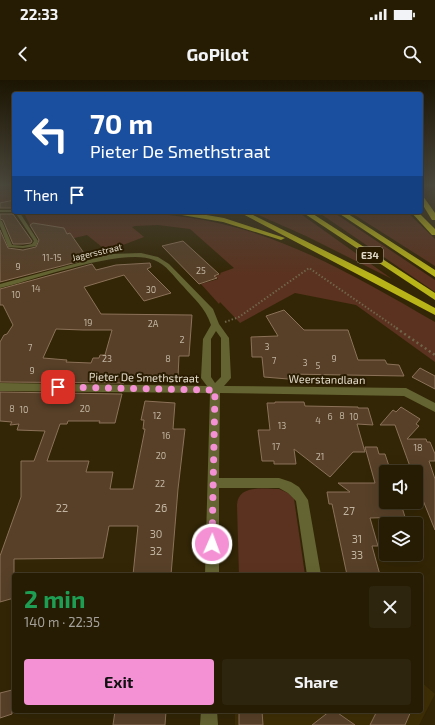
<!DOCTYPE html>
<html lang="en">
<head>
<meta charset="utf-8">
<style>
  body { margin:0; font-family:"Exo 2",sans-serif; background:#2e250e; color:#f1f3f6; height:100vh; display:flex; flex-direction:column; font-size:15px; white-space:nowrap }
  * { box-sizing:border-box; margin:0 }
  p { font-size:13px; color:#a4a19a }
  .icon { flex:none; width:22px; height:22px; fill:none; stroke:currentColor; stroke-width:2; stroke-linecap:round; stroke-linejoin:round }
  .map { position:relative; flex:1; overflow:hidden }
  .sheet { position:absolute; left:12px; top:493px; width:411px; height:140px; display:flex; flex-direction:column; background:#261c04; border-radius:4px; box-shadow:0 4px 16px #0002,0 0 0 1px #423a26 }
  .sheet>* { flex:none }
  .guide { position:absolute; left:12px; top:12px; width:411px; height:122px; border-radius:4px; box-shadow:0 4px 16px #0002,0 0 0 1px #423a26; background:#1a4fa0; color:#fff; overflow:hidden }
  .tools { position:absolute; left:379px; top:385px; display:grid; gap:8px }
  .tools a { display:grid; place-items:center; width:44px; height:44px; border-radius:4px; background:#261c04; box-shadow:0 4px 16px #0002,0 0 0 1px #423a26; font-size:20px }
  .pin { position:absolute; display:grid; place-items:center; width:34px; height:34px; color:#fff; margin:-17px; border-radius:8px; box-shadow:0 2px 6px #0006 }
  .me { position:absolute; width:44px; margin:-22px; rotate:2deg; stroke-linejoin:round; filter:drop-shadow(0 0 3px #0008) }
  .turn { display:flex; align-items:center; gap:14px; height:84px; padding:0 12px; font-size:18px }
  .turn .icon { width:52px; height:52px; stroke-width:2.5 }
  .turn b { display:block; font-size:28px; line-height:34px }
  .then { display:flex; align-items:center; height:38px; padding:0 12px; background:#0003; gap:8px; font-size:15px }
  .round { display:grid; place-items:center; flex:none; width:42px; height:42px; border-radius:4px; background:#2e250e }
  .summary { display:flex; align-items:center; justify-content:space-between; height:68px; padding:0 12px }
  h1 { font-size:24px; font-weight:700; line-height:30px; color:#1e9e55 }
  .primary-button { display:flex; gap:8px; margin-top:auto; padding:8px 12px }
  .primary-button a { flex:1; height:46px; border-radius:4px; background:#f491d4; color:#111; font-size:16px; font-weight:700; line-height:46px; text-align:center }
  .primary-button a+a { background:#2e250e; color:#f1f3f6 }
  .status { display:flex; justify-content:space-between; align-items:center; height:28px; padding:0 20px; background:#261c04; direction:ltr }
  .status svg { height:11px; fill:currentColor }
  header { display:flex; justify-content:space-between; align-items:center; height:52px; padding:0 12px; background:#261c04; font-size:18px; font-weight:700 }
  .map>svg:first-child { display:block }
</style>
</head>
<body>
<div class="status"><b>22:33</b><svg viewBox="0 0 49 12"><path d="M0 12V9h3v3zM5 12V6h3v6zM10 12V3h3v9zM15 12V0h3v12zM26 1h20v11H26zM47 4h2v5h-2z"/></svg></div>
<header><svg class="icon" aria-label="back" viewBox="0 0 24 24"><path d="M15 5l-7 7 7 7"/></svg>GoPilot<svg class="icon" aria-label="search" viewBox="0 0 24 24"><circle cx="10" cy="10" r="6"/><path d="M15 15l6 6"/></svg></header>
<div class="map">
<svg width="435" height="645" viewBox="0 0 435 645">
  <rect width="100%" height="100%" fill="#332606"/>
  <!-- built -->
  <path fill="#3f2f06" d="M421,602L435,614L419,645H235V631H421Z"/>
  <!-- green -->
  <g fill="#5b321f">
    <path d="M0,105H14V124L0,126Z"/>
    <path d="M25,132C79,132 132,130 185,137C279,150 355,196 435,242V282L356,225L295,213L240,243L220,222L219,224L201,204L218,199L216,196L221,194L220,193L234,188L190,149L158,145L135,146L132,147L144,157L107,171L87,155L66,160L41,163L30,146L58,151L68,156L64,148L33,143L30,145L24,133Z"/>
    <path d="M252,132H298L392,199L306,156Z"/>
    <path d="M318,132H333L435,200V212Z"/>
    <path d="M350,132H407L435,159V186Z"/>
    <path d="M279,409L288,413L294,419L305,495H239L237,425C238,404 264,409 279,409Z"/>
  </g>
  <!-- building -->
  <g fill="#584028" stroke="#8b7158" fill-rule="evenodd">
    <path d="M14,120V128H0V123Z"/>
    <path d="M0,134H13L32,161L31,163L23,164H13L3,140L0,139Z"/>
    <path d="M33,143L64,148L67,154L70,153L88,179L0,202V150L8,168L23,170L36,167L39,160L30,145Z"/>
    <path d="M183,161L219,194L214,196L217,198L199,204L162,166Z"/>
    <path d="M150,183L151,187L147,189L171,213L144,221L124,195L84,207L101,234L192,235L189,276H179L178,297H131L130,299H125L124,303L0,302V262L4,255L7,254L13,245L3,225H0V209L92,184L96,190L116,185ZM56,249L83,250H112L105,275H100L99,278H93L91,283L66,282L67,280L43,278Z"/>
    <path d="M284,230L304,250H348L358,280H385L387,284L399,285L404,296L288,294V299L264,297L262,277H252L251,257L278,256L266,236Z"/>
    <path d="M420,288L435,296V309L412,297Z"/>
    <path d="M0,312L122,314L115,343H99L100,341H68L67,344H60L47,381H89L86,392H113L110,409H133L145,349H143L144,340H141L145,321L175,323L173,349H185L178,409L171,495H133L138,446H109L103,478L14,479V518L0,522V476L21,417V381H34L45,351L17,350L19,344L10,345L12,342L0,341Z"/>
    <path d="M275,322H304L305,326L358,327V328H368L373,345L357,344L365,372H353L330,397L294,369L296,384H274V381H262L258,350H270L267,323H275Z"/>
    <path d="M401,327L420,339L416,344L419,346L407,359H426L427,362H430L435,374V381H429L435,399V450L416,403V392H412L395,345H380L393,330L396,332Z"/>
    <path d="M365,367H377L379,374H385L391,392H386V422H393V424H401L405,437L370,438L378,466H372L380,495H347L332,424H329L327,412H350L338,403H375Z"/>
    <path d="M12,610V634L0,638V613Z"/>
    <path d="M115,631H166L165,645H113Z"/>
    <path d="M239,631H262L263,645H239Z"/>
    <path d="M330,631H335L355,645H312Z"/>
    <path d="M377,631H411L405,645H370Z"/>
  </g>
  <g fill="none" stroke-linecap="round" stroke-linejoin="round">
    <!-- path-far1 -->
    <path stroke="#706449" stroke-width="2" stroke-dasharray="1.5 2" stroke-linecap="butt" d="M225,242L239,237L309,188L398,249"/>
    <!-- path -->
    <path stroke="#706449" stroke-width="2.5" stroke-dasharray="2 3" stroke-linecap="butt" d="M396,248L435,275"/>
    <!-- service -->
    <path fill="#646432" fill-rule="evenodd" d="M0,130H14V132L20,133L38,161L36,166L23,168L8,167L0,146V140L2,141L12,165L23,166L32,164L34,161L17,135L14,132H0Z"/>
    <!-- minor -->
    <g fill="#646432" fill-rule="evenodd">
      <path d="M141,173L158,177L169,184L213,229L219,244L229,258L231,298L224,306L406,308L435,323V332L404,316L220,313L219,398H279L291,402L299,407L308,420L321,495H307L296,421L288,413L279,408H219V495H205L210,313L0,311V303L207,306L201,298L203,259L211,245C205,227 195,220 183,206C174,197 166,184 154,180C123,167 34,200 0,208V204L111,174ZM216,251L221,258V297L215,303L211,297V259Z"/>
      <path d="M201,631H217L218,645H200Z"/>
    </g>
    <!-- motorway -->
    <g fill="#b9b519" fill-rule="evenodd">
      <path d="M421,115L423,116L435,133V140H432L421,122Z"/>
      <path d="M173,132H189L224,138L285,158L281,160L223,142L176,134Z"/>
      <path d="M239,132H247L374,195L435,228V235Z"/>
      <path d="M302,132H310L435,213V220Z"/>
      <path d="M337,132H345L435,190V197Z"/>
      <path d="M411,132H418L435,149V155H432Z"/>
    </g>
  </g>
  <!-- sky -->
  <linearGradient id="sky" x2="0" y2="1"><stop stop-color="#1c1503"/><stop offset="0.54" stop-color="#4a473b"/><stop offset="1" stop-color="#4a473b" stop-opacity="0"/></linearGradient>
  <rect width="435" height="195" fill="url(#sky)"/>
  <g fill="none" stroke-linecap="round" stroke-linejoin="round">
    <!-- route -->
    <path stroke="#f491d4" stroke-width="7" stroke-dasharray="0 12.6" d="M58,307L215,310L212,464"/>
  </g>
  <g text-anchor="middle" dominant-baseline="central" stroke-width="4" stroke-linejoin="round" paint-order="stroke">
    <!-- far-street labels -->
    <g font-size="9" fill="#e4dccb" stroke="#291c00">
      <text transform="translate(97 172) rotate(-13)">Jagersstraat</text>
    </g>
    <!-- number labels -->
    <g font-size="9" fill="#c1b5a2">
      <text x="52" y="177">11-15</text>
      <text x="18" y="186">9</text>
      <text x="201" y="190">25</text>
      <text x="36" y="208">14</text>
      <text x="151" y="209">30</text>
      <text x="16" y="214">10</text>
      <text x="88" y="242">19</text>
      <text x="153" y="243">2A</text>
      <text x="182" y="259">2</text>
      <text x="267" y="266">3</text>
      <text x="30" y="267">7</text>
      <text x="107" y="278">23</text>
      <text x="168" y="278">8</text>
      <text x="334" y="278">9</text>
      <text x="274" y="280">7</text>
      <text x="305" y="282">3</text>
      <text x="318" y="285">5</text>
      <text x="32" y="290">9</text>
      <text x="12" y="328">8</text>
      <text x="85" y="328">20</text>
      <text x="24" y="329">10</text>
      <text x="157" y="335">12</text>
      <text x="342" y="335">8</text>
      <text x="330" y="336">6</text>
      <text x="354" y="336">10</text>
      <text x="318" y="340">4</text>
      <text x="282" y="345">13</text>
      <text x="166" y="355">16</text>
      <text x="276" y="366">17</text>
      <text x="418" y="367">18</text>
      <text x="161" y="375">20</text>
      <text x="320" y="376">21</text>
      <text x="160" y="403">22</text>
    </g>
    <!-- shield labels -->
    <rect fill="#291c00" stroke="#aca28e" stroke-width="1" x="357" y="167" width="26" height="16" rx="3"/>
    <g font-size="10" font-weight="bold" fill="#e4dccb">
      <text x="370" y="175">E34</text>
    </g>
    <!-- street labels -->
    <g font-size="11" fill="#e4dccb" stroke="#291c00">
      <text transform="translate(144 297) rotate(1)">Pieter De Smethstraat</text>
      <text transform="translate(327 299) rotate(1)">Weerstandlaan</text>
    </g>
    <!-- near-number labels -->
    <g font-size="11" fill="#c1b5a2">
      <text x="62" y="427">22</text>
      <text x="161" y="427">26</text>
      <text x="349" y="430">27</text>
      <text x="156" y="453">30</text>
      <text x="357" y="458">31</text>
      <text x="156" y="470">32</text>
      <text x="357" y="474">33</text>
    </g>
  </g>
</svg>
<div class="tools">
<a><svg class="icon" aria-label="sound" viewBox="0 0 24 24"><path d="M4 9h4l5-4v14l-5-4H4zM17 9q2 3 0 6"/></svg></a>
<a><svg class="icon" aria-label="layers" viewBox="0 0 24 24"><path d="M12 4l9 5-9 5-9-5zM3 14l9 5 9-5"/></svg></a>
</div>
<div class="pin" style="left:58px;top:307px;background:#d93025"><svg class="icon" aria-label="arrive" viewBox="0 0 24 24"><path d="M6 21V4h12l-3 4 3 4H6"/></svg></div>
<svg class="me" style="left:212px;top:464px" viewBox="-20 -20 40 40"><circle r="17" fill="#f491d4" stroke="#fff" stroke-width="3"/><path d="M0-11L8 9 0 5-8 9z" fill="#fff"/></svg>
<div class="guide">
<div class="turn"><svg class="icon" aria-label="left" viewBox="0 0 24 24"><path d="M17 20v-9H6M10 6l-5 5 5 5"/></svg><div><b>70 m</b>Pieter De Smethstraat</div></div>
<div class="then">Then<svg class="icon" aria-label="arrive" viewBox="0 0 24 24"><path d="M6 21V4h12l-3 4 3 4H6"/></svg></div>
</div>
<section class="sheet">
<div class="summary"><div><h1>2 min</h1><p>140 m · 22:35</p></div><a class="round"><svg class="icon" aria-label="close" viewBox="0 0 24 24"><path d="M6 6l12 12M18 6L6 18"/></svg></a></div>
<div class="primary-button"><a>Exit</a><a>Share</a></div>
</section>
</div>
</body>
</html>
